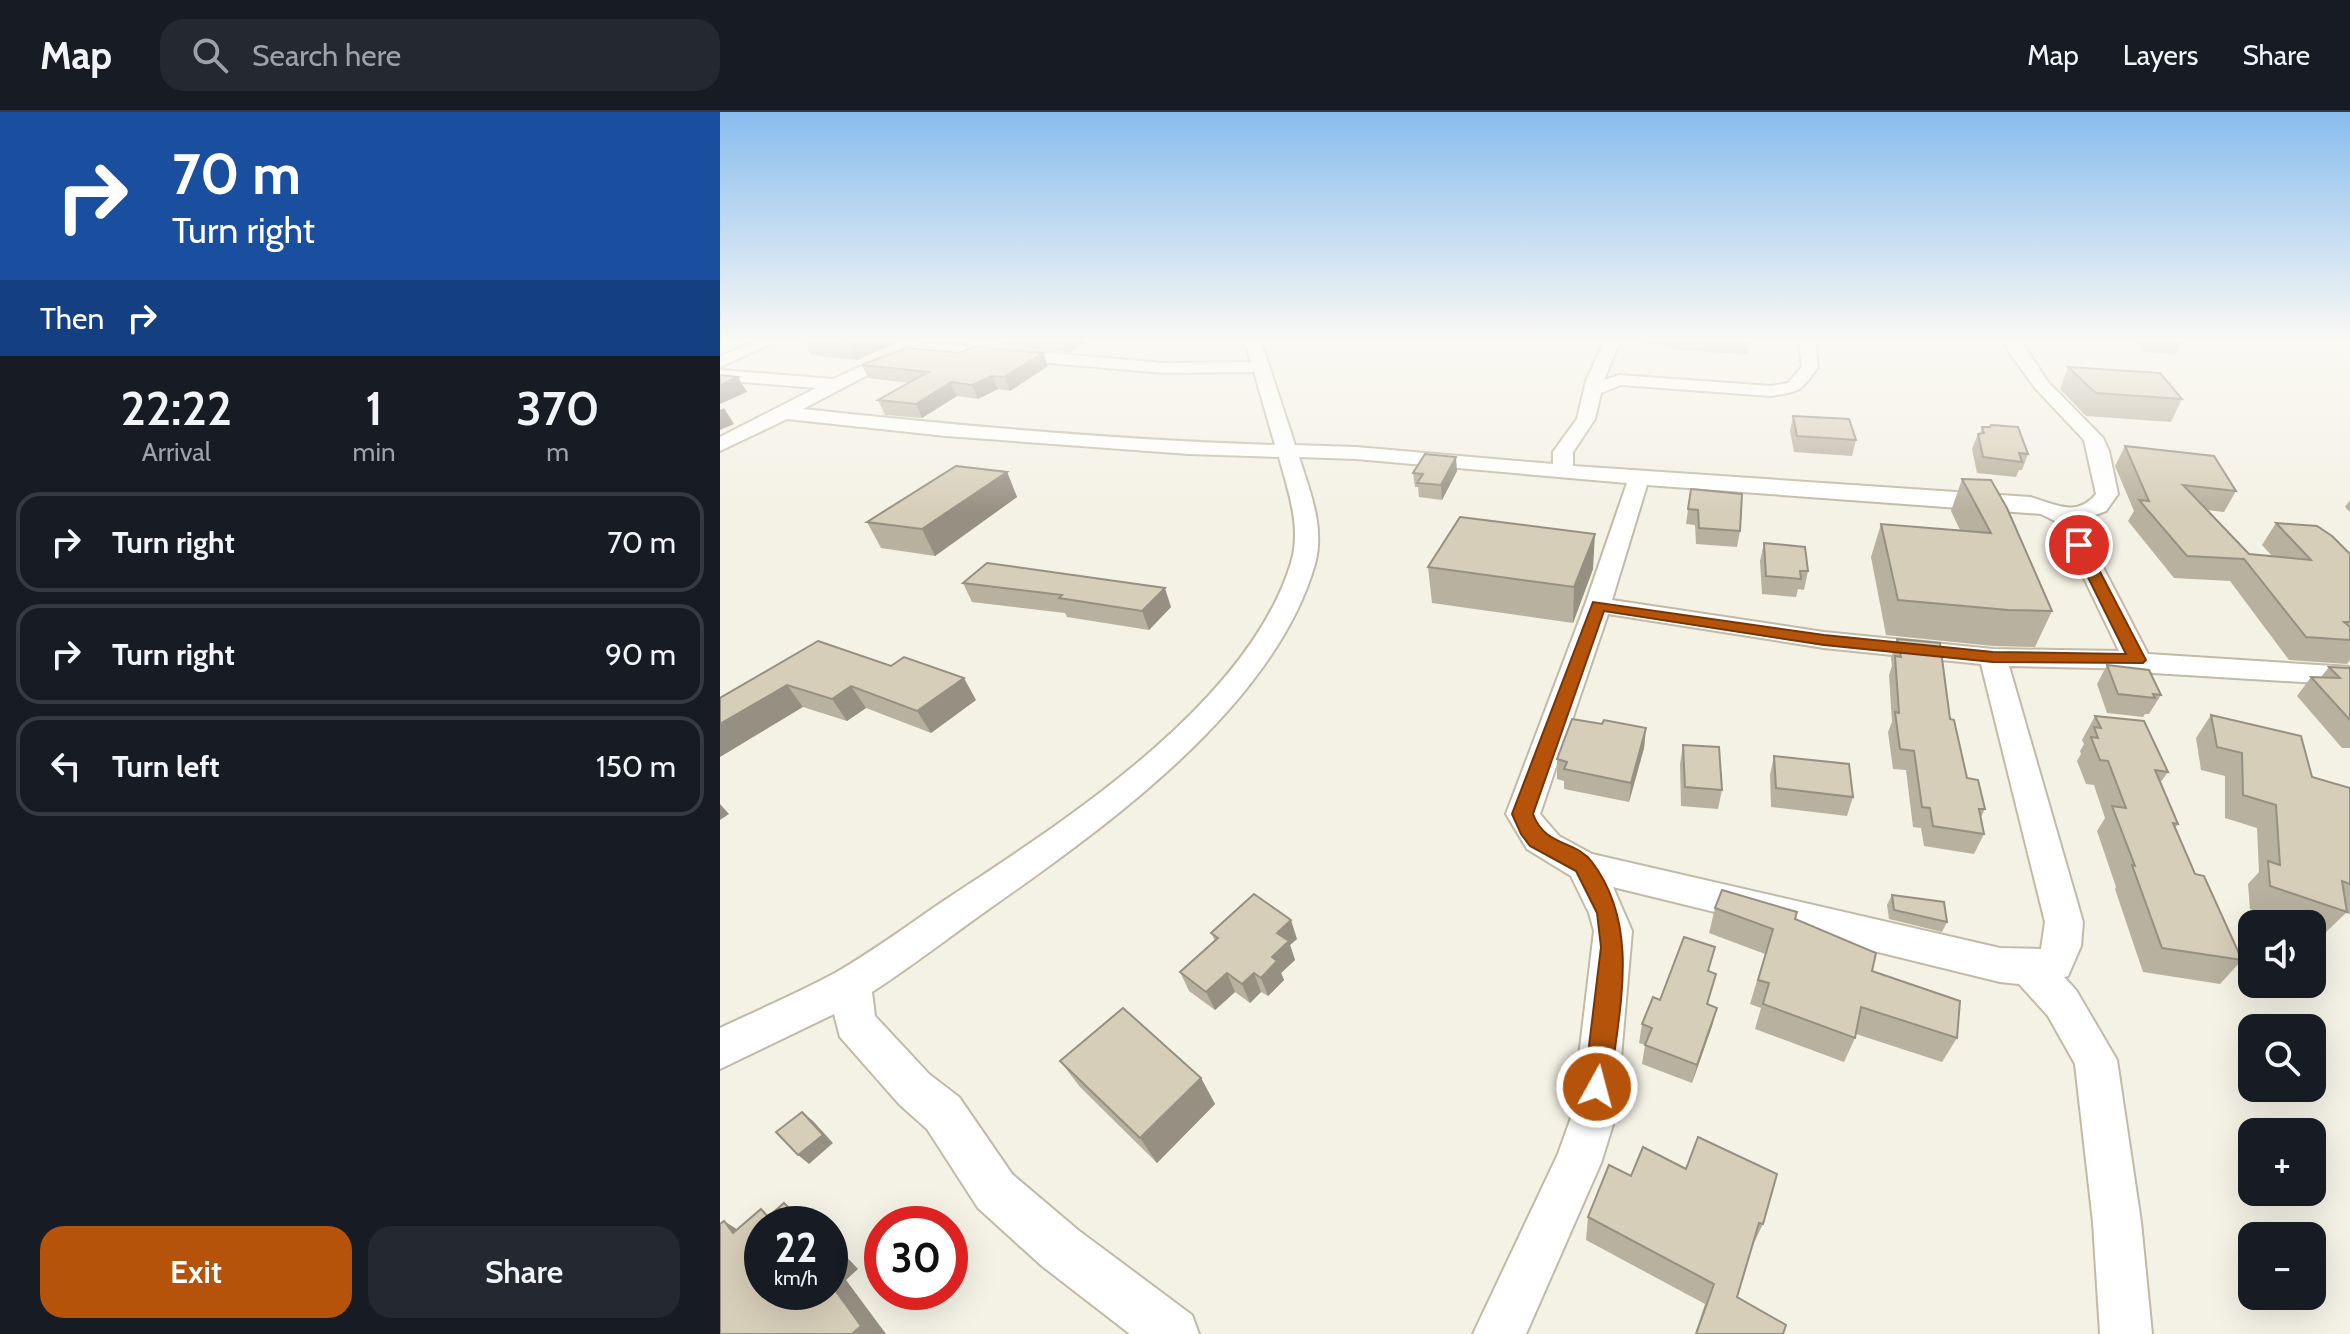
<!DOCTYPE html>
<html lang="en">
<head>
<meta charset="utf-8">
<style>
  body { margin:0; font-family:Cabin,sans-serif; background:#242831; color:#f1f3f6; height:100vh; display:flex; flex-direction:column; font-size:30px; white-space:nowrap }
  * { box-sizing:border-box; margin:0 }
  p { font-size:26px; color:#9ea1a6 }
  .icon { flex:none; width:44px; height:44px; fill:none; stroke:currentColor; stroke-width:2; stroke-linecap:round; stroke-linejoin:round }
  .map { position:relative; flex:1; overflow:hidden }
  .details { display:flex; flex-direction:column; background:#171b24; width:720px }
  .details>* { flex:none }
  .hud { background:#1a4fa0; color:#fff; overflow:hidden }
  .buttons { position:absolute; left:1518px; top:798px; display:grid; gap:16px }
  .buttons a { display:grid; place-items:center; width:88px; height:88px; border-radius:16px; background:#171b24; box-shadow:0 8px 32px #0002; font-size:40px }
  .speed { position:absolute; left:24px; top:1094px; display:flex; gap:16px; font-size:40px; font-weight:700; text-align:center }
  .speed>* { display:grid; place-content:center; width:104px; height:104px; border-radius:50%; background:#171b24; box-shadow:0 8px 32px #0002; line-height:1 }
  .speed small { font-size:20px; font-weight:400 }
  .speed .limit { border:12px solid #d22; background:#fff; color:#111 }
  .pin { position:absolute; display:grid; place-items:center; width:68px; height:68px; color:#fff; margin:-34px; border:4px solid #fff; border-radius:50%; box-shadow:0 2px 8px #0007 }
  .me { position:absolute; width:88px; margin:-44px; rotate:7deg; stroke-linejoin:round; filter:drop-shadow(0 0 6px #0008) }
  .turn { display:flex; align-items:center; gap:28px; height:168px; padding:0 40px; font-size:36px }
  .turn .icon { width:104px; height:104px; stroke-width:2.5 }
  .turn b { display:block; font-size:56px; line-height:68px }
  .then { display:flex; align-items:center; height:76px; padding:0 40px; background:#0003; gap:16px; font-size:30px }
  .eta { display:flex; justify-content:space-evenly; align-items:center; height:136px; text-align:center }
  .eta b { font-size:48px; font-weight:600; line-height:56px }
  .cta { display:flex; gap:16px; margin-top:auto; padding:16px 40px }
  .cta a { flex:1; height:92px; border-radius:24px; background:#b45309; color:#fff; font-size:32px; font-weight:600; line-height:92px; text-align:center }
  .cta a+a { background:#242831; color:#f1f3f6 }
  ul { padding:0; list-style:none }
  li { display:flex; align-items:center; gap:24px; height:100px; margin:0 16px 12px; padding:0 24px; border:4px solid #363941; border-radius:24px }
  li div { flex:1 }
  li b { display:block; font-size:30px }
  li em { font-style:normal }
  header { display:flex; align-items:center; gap:48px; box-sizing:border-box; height:112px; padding:0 40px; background:#171b24; border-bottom:2px solid #363941 }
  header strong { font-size:38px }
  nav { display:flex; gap:44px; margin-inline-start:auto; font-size:28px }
  .search { width:560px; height:72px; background:#242831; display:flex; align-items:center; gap:20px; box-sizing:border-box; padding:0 28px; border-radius:24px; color:#9ea1a6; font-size:30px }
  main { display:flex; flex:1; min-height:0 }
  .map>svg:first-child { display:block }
</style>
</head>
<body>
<header>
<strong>Map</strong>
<div class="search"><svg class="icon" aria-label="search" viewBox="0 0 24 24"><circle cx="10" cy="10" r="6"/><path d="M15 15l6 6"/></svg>Search here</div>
<nav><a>Map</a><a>Layers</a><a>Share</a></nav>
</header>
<main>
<section class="details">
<div class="hud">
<div class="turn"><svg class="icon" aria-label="right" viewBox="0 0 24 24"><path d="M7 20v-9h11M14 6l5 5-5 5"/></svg><div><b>70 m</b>Turn right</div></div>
<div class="then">Then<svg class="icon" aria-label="right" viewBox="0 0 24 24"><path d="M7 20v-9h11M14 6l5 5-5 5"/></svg></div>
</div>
<div class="eta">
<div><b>22:22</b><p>Arrival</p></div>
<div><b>1</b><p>min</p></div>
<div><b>370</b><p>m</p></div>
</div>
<ul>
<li><svg class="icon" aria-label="right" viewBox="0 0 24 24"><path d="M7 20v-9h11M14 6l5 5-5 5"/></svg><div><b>Turn right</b></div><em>70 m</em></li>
<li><svg class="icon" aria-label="right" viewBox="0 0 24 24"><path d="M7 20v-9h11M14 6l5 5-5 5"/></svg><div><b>Turn right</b></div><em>90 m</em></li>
<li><svg class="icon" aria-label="left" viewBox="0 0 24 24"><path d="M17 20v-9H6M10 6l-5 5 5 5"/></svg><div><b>Turn left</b></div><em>150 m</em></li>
</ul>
<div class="cta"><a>Exit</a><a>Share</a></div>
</section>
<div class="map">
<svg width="1630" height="1222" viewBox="0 0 1630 1222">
  <rect width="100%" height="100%" fill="#f4f1e5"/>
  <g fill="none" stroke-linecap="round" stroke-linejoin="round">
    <defs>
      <g id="minor">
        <path d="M38,229H58L0,255V244Z"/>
        <path d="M525,229H541L575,333L636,335L833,352V340L857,307L866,269L884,229H900L884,268L899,263L1051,274L1068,271L1082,255L1079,229H1095L1098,255C1080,280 1081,279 1051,284L901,273L881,281L875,307L853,340V354L1310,385C1335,392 1357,406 1376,382L1364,328L1315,276L1289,240L1285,229H1301L1328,270L1383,326L1389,339L1398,382L1386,399L1359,409L1428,542L1630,555V573L1433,561L1417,557L1289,554L1363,810L1361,834L1348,864L1344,865L1356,878L1397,948L1421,1110L1432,1222H1380L1373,1110L1355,952L1328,904L1299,872L1280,870L893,775L912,819L896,1003L881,1051L806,1222H753L838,1042L852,1003L874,819L869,801L851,764L807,737L786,702L865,493L907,371L636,347L579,345C590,379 605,416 595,452C554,596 383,717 266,799C228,826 191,855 152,880L155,904L209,962L239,985L292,1062L358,1118L472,1203L479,1222H410L322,1154L258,1096L207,1017L179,992L120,925L114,902L0,957V916C38,898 78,881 115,861C155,838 192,810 231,784C348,707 528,591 571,451C582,415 568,379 559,345L469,342L226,324L67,307L0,339V325L96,276L0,268V258L113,267L169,242L214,231L444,251L531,250ZM214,241L444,261L534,260L555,333C397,328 240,314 83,297L161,256ZM927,373L1321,402L1337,410L1399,539L1273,537L1104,520L892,488ZM888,502L1104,536L1261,552L1325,810L1321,837L1280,836L872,742L839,724L820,702Z"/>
      </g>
    </defs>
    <!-- minor casing -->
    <use href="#minor" stroke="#c1baa6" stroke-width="4"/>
    <!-- minor -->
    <use href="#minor" fill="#fff" fill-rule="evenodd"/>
  </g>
  <!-- wall -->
  <g fill="#b9b19f">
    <path d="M84,229H180L137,248L91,243Z"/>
    <path d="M284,229H367L350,240L286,234Z"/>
    <path d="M915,229H1030L1027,243L952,237V234L915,230Z"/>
    <path d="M1416,229H1462L1455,243L1424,239Z"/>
    <path d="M239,241H323L328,254L290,279L278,277L258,287L237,284L202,306L165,303L158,288L189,271L148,266L142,253Z"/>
    <path d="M1348,255L1462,287L1451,310L1366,304L1340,277Z"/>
    <path d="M1073,304L1136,328L1132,344L1074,340L1070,319Z"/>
    <path d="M1262,315L1308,342L1302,358H1299L1296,365L1257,361L1252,337L1258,322H1260Z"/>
    <path d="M1405,334L1516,379L1504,400L1487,398L1529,442L1553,445L1542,433L1556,411L1630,442V548L1627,552L1569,548L1510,469L1454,466L1408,409L1414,399L1395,354Z"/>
    <path d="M737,359L722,388L699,385L698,375H695L693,361Z"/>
    <path d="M287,360L297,385L215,444L161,436L147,410Z"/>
    <path d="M1242,367L1332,499L1315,535L1273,534L1166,523L1151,445L1161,412L1240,418L1231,399Z"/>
    <path d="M971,377L1020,419L1017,435L976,432L975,413L966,412Z"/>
    <path d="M1630,388V400L1625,395Z"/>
    <path d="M1044,431L1088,459L1084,478L1078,477L1076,485L1042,482L1040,449Z"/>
    <path d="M708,455L873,457L853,511L712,491Z"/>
    <path d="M243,471L451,495L429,518L347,505L345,501L252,490Z"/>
    <path d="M1177,527L1230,607L1247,666L1265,697L1261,705L1264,722L1254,742L1204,734L1201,716L1193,715L1186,658L1173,657L1168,620L1172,610L1169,563L1172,554L1171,546Z"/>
    <path d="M1387,553L1441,583L1429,602H1425L1423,605L1387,601L1377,572Z"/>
    <path d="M171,554L256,588L211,621L146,596L127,609L83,595L0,586Z"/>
    <path d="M1609,555L1630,556V636H1622L1577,584L1591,565H1601Z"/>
    <path d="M1491,603L1592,665L1630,676V802L1626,801L1603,823L1592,819V812H1572L1530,797L1528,772L1539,760L1537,716L1505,706V664L1481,658L1476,626Z"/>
    <path d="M1375,604L1448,660L1440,671L1458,712L1455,716L1475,762L1522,848L1500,872L1423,860L1395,777L1396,775L1377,719L1385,706L1374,673L1366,672L1357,649L1361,642L1360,639L1364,632L1362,628Z"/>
    <path d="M882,612L926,616L924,636L909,690L844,677V669L837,667V647Z"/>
    <path d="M963,633L1002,678L998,697L961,694L960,652Z"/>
    <path d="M1054,644L1133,685L1127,704L1051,695L1050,663Z"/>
    <path d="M1172,783L1227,810L1222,820L1169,807L1167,793Z"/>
    <path d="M995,796L1075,807L1152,859L1237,926L1222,950L1136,922L1135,926L1124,950L1035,917L1041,896L1030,892L1045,842L989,821Z"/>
    <path d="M491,821L577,827L570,833L575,848L561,861L564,868L548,884L541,880L530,891L515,880L495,898L469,879L460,860L495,829Z"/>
    <path d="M989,859L988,892L997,896L992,914L972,971L922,952L925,933L919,931L922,912L940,888Z"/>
    <path d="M340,949L481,966L495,992L437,1051L360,975Z"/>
    <path d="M966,1057L1043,1112L1032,1135L1017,1185L1063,1222H975L985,1192L866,1128L868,1105L911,1064Z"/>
  </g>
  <!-- shaded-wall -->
  <g fill="#969082">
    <path d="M142,229H180L137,248L130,234Z"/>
    <path d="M346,229H367L350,240Z"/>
    <path d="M323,241L328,254L290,279L284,265Z"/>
    <path d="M272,264L278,277L258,287L252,273Z"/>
    <path d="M18,265L27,280L0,292V273Z"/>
    <path d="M231,270L237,284L202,306L196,292Z"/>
    <path d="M4,296L14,312L0,318V298Z"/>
    <path d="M736,345L737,359L722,388L721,373Z"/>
    <path d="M287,360L297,385L215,444L202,417Z"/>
    <path d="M875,422L873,457L853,511L854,475Z"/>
    <path d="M445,476L451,495L429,518L422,499Z"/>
    <path d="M244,566L256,588L211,621L197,599Z"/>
    <path d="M67,573L83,595L0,645V612Z"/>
    <path d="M131,574L146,596L127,609L112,587Z"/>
    <path d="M926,616L924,636L909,690L911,671Z"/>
    <path d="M0,692L9,702L0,708Z"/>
    <path d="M571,808L577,827L570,833L575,848L561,861L564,868L548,884L541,866L552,845L557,821Z"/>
    <path d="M507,861L515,880L495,898L486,880Z"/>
    <path d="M534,861L541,880L530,891L522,872Z"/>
    <path d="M997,896L992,914L972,971L977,953Z"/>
    <path d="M481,966L495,992L437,1051L420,1026Z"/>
    <path d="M82,1000L93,1009L113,1031L89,1052L78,1043Z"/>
    <path d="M64,1091L95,1112H84Z"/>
    <path d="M4,1109L40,1132L13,1121Z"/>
    <path d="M110,1127L138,1157L126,1168L166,1222H132L110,1171Z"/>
  </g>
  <!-- building -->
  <g fill="#d7ceb9" stroke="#969082" stroke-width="2">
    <path d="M84,229H142L130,234Z"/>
    <path d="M252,235L323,241L284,265L272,264L252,273L231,270L196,292L158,288L208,260L142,253L188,236L239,241Z"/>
    <path d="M1348,255L1440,261L1462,287L1376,281Z"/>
    <path d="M0,263L18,265L0,273Z"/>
    <path d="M1073,304L1129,307L1136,328L1077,324Z"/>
    <path d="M1271,313L1298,315L1308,342L1299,341L1302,350L1263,345L1258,322L1264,321L1262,315H1270Z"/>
    <path d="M1405,334L1494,344L1516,379L1463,373L1529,442L1591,448L1556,411L1597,414L1612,424L1630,442V510H1624L1630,515V528L1586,525L1524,447L1467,444L1419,388L1429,389Z"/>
    <path d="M705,342L736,345L721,373L697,371L703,362L693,361Z"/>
    <path d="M236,354L287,360L202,417L147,410Z"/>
    <path d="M1242,367L1271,368L1287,396L1332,499L1288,498L1178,488L1161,412L1271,421Z"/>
    <path d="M971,377L1022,382L1020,419L979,416L978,398L968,397Z"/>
    <path d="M740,405L875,422L854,475L708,455Z"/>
    <path d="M1044,431L1085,435L1088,459H1080L1081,467L1046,464Z"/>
    <path d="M267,451L445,476L422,499L339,486L342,483L243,471Z"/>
    <path d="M1177,527L1220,531L1230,607L1234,608L1247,666L1258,668L1265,697H1259L1264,722L1213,714L1210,696L1202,695L1194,639L1180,637L1175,600L1179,601L1175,544L1181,545Z"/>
    <path d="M98,529L171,554L184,545L244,566L197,599L131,574L112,587L67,573L0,612V586Z"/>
    <path d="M1387,553L1429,558L1441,583L1433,582L1435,586L1398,582Z"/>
    <path d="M1609,555L1630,556V608L1591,565L1620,566Z"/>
    <path d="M1491,603L1581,624L1592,665L1630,676V772L1622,769L1627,800L1550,774L1548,749L1560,753L1556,693L1523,683L1522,641L1497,635Z"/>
    <path d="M1375,604L1424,609L1448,660L1435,658L1458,712L1453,711L1475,762L1484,764L1522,848L1442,836L1412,753L1415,754L1392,694L1406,696L1388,649L1380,648L1371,625L1378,626L1374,615L1381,616Z"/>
    <path d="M852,607L882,612L884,608L926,616L911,671L844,657L847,650L837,647Z"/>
    <path d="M963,633L999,635L1002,678L965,675Z"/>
    <path d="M1054,644L1129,652L1133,685L1056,676Z"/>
    <path d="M1002,778L1077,800L1075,807L1156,841L1152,859L1240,889L1237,926L1141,895L1135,926L1043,892L1049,871L1038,868L1053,817L995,796Z"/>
    <path d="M534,782L571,808L557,821L569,829L552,845L557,849L541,866L534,861L522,872L507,861L486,880L460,860L498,826L491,821Z"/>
    <path d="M1172,783L1224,790L1227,810L1174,798Z"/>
    <path d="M964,825L995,835L988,859L996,862L987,892L997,896L977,953L925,933L932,916L922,912L933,885L940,888Z"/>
    <path d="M403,896L481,966L420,1026L340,949Z"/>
    <path d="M82,1000L103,1023L78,1043L56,1020Z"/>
    <path d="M978,1025L1057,1062L1043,1112L1039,1111L1017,1185L1066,1213L1063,1222H976L994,1172L868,1105L889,1053L911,1064L923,1035L966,1057Z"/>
    <path d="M64,1091L84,1112H42V1180H110V1171L141,1214L132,1222H0V1112L4,1109L13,1121L41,1097L48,1105Z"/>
  </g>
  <!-- sky -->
  <linearGradient id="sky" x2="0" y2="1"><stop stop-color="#88bcee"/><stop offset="0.57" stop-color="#faf9f3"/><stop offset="1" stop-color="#faf9f3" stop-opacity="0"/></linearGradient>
  <rect width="1630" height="400" fill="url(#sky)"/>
  <!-- route -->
  <path fill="#b45309" stroke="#753606" stroke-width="2" d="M1359,428L1366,433L1426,548L1423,551L1273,550L1104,533L884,499L813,702C825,735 856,728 872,750C922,816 898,900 890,975L886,985L877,988L868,985L864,975L881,835L877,801L856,759L810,734L801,722L792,702L873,490L1104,523L1273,540L1406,542L1352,433Z"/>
</svg>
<div class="buttons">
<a><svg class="icon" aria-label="sound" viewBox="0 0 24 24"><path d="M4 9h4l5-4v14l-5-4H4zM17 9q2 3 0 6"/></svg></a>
<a><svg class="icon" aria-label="search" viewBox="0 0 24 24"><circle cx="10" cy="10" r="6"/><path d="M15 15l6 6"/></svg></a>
<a>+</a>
<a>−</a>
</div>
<div class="speed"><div>22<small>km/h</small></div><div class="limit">30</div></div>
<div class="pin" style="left:1359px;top:433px;background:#d93025"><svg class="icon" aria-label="arrive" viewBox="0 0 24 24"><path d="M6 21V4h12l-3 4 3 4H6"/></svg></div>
<svg class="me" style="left:877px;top:975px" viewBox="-20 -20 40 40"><circle r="17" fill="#b45309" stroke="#fff" stroke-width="3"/><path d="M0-11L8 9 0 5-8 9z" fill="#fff"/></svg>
</div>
</main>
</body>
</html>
